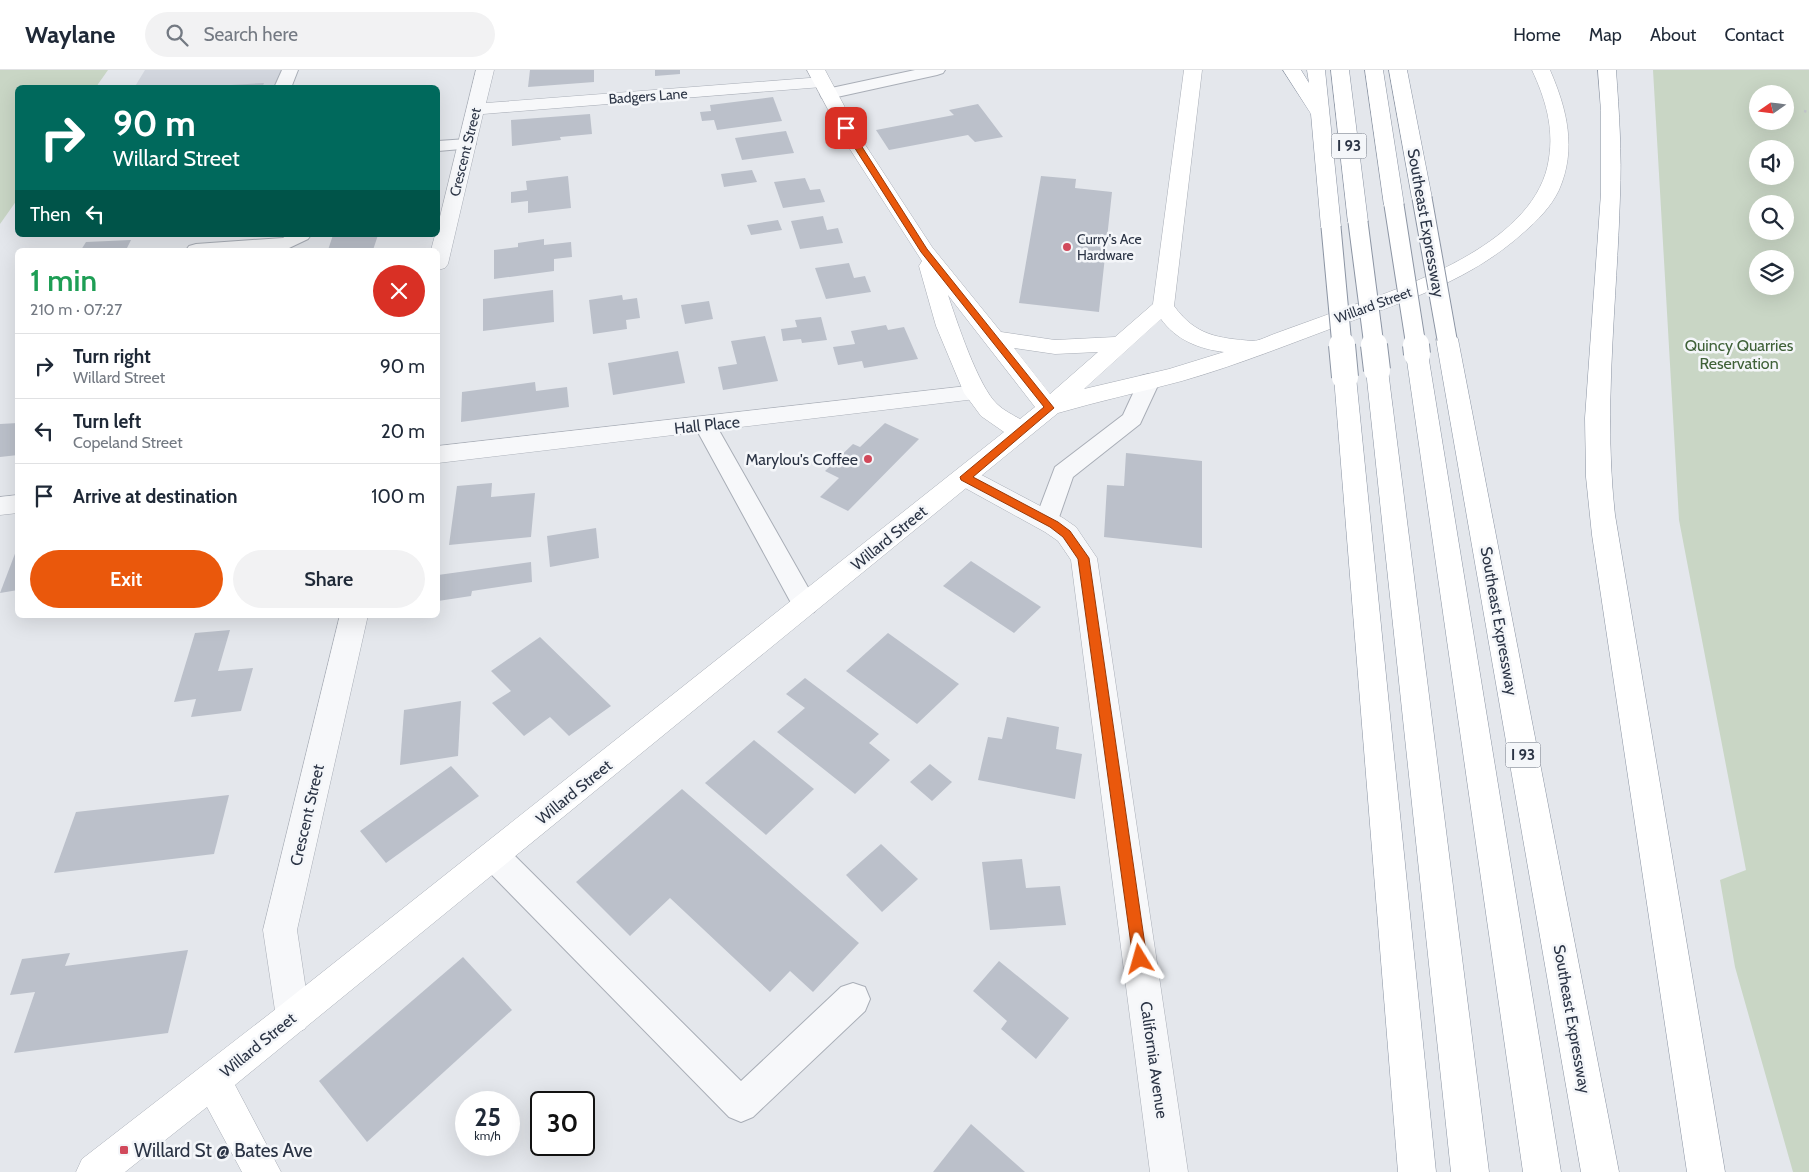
<!DOCTYPE html>
<html lang="en">
<head>
<meta charset="utf-8">
<style>
  body { margin:0; font-family:Cabin,sans-serif; background:#f2f2f3; color:#1f2937; height:100vh; display:flex; flex-direction:column; font-size:19px; white-space:nowrap }
  * { box-sizing:border-box; margin:0 }
  p { font-size:16px; color:#747a83 }
  .icon { flex:none; width:28px; height:28px; fill:none; stroke:currentColor; stroke-width:2; stroke-linecap:round; stroke-linejoin:round }
  .map { position:relative; flex:1; overflow:hidden }
  .details { position:absolute; left:15px; top:178px; width:425px; height:370px; display:flex; flex-direction:column; background:#fff; border-radius:8px; box-shadow:0 5px 20px #0002 }
  .details>* { flex:none }
  .top-card { position:absolute; left:15px; top:15px; width:425px; height:152px; border-radius:8px; box-shadow:0 5px 20px #0002; background:#00695c; color:#fff; overflow:hidden }
  .needle { width:32px; rotate:256deg }
  .controls { position:absolute; left:1749px; top:15px; display:grid; gap:10px }
  .controls a { display:grid; place-items:center; width:45px; height:45px; border-radius:50%; background:#fff; box-shadow:0 5px 20px #0002; font-size:25px }
  .speed { position:absolute; left:455px; top:1021px; display:flex; gap:10px; font-size:25px; font-weight:700; text-align:center }
  .speed>* { display:grid; place-content:center; width:65px; height:65px; border-radius:50%; background:#fff; box-shadow:0 5px 20px #0002; line-height:1 }
  .speed small { font-size:12px; font-weight:400 }
  .speed .limit { border:2px solid #111; border-radius:8px; background:#fff; color:#111 }
  .pin { position:absolute; display:grid; place-items:center; width:42px; height:42px; color:#fff; margin:-21px; border-radius:10px; box-shadow:0 2px 8px #0006 }
  .me { position:absolute; width:55px; margin:-28px; rotate:352deg; stroke-linejoin:round; filter:drop-shadow(0 0 4px #0008) }
  .turn { display:flex; align-items:center; gap:18px; height:105px; padding:0 15px; font-size:22px }
  .turn .icon { width:65px; height:65px; stroke-width:2.5 }
  .turn b { display:block; font-size:35px; line-height:42px }
  .then { display:flex; align-items:center; height:48px; padding:0 15px; background:#0003; gap:10px; font-size:19px }
  .round { display:grid; place-items:center; flex:none; width:52px; height:52px; border-radius:26px; background:#f2f2f3 }
  .summary { display:flex; align-items:center; justify-content:space-between; height:85px; padding:0 15px }
  h1 { font-size:30px; font-weight:600; line-height:38px; color:#1e9e55 }
  .primary-button { display:flex; gap:10px; margin-top:auto; padding:10px 15px }
  .primary-button a { flex:1; height:58px; border-radius:30px; background:#ea580c; color:#fff; font-size:20px; font-weight:600; line-height:58px; text-align:center }
  .primary-button a+a { background:#f2f2f3; color:#1f2937 }
  ul { padding:0; list-style:none }
  li { display:flex; align-items:center; gap:15px; height:65px; padding:0 15px; border-top:1px solid #e0e1e3 }
  li div { flex:1 }
  li b { display:block; font-size:19px }
  li em { font-style:normal }
  header { display:flex; align-items:center; gap:30px; box-sizing:border-box; height:70px; padding:0 25px; background:#fff; border-bottom:1px solid #e0e1e3 }
  header strong { font-size:24px }
  nav { display:flex; gap:28px; margin-inline-start:auto; font-size:18px }
  .search { width:350px; height:45px; background:#f2f2f3; display:flex; align-items:center; gap:12px; box-sizing:border-box; padding:0 18px; border-radius:28px; color:#747a83; font-size:19px }
  .map>svg:first-child { display:block }
</style>
</head>
<body>
<header>
<strong>Waylane</strong>
<div class="search"><svg class="icon" aria-label="search" viewBox="0 0 24 24"><circle cx="10" cy="10" r="6"/><path d="M15 15l6 6"/></svg>Search here</div>
<nav><a>Home</a><a>Map</a><a>About</a><a>Contact</a></nav>
</header>
<div class="map">
<svg width="1809" height="1102" viewBox="0 0 1809 1102">
  <rect width="100%" height="100%" fill="#e4e7ec"/>
  <!-- built -->
  <path fill="#d2d6de" d="M145,0H285L276,17L134,18Z"/>
  <!-- green -->
  <g fill="#c9d6c5" fill-rule="evenodd">
    <path d="M0,0H108L96,17L18,18L17,130L0,154Z"/>
    <path d="M1653,0H1809V1102H1793L1735,897L1720,810L1746,800L1679,450ZM1758,24H1785V51H1758ZM1758,79H1785V106H1758ZM1758,134H1785V161H1758ZM1758,189H1785V216H1758Z"/>
  </g>
  <!-- building -->
  <g fill="#bbc0ca">
    <path d="M530,0H594V12L528,17Z"/>
    <path d="M655,0H680V4L655,6Z"/>
    <path d="M264,13L262,18H214V16Z"/>
    <path d="M773,27L782,51L717,60L714,50L702,51L700,42L711,41L710,35Z"/>
    <path d="M978,34L1003,67L975,72L968,65L889,80L876,60L954,45L949,40Z"/>
    <path d="M590,44L592,64L560,67L561,70L512,76L511,50Z"/>
    <path d="M786,61L794,83L742,90L735,68Z"/>
    <path d="M752,100L757,112L724,117L721,104Z"/>
    <path d="M568,106L571,138L528,143V131L511,133V122L527,120L526,111Z"/>
    <path d="M1041,106L1076,109L1075,118L1112,122L1099,242L1019,233Z"/>
    <path d="M805,108L810,120L820,119L825,132L783,138L774,112Z"/>
    <path d="M823,146L827,160L838,158L843,173L800,179L791,151Z"/>
    <path d="M778,150L782,160L751,165L747,155Z"/>
    <path d="M333,165H378L373,180H328Z"/>
    <path d="M544,169V175L571,172L572,187L554,189V201L494,209V180L518,177V173Z"/>
    <path d="M131,170L126,180H81L86,172Z"/>
    <path d="M849,193L854,208L865,206L871,222L826,229L815,198Z"/>
    <path d="M553,220L554,252L483,261V229Z"/>
    <path d="M622,225L623,230L637,228L640,248L626,250L627,259L593,264L589,230Z"/>
    <path d="M709,231L713,249L685,254L681,235Z"/>
    <path d="M821,247L827,270L802,273L801,269L783,271L781,259L797,257L795,250Z"/>
    <path d="M886,255L888,260L904,257L918,289L864,298L862,291L838,295L833,277L855,274L851,261Z"/>
    <path d="M765,266L778,311L723,320L718,297L737,294L731,271Z"/>
    <path d="M678,281L685,313L613,325L608,293Z"/>
    <path d="M535,312L536,321L567,317L569,337L461,352L462,322Z"/>
    <path d="M18,353V385L0,387V354Z"/>
    <path d="M885,353L919,369L848,441L820,427L839,408L825,401L853,374L860,377Z"/>
    <path d="M1126,383L1202,391V478L1104,467L1107,415L1124,416Z"/>
    <path d="M492,413L491,427L535,423L531,467L449,475L457,416Z"/>
    <path d="M596,458L599,488L550,497L547,466Z"/>
    <path d="M16,481H18V520L0,523Z"/>
    <path d="M971,491L1041,537L1014,563L943,516Z"/>
    <path d="M531,492L532,512L472,521L471,526L438,531V505Z"/>
    <path d="M230,560L218,601L253,598L241,641L191,647L196,629L174,632L195,563Z"/>
    <path d="M888,563L959,614L917,654L846,601Z"/>
    <path d="M540,567L611,636L569,666L550,647L524,666L492,633L511,621L491,601Z"/>
    <path d="M805,608L879,664L869,673L890,690L855,724L777,662L805,638L786,624Z"/>
    <path d="M461,631L458,686L400,695L404,640Z"/>
    <path d="M1007,647L1059,657L1056,679L1082,684L1075,729L978,710L988,667L1002,669Z"/>
    <path d="M754,670L814,719L766,765L705,713Z"/>
    <path d="M930,694L952,712L932,731L910,712Z"/>
    <path d="M451,696L479,726L386,793L360,761Z"/>
    <path d="M682,719L859,873L813,922L790,901L770,922L670,828L630,866L576,812Z"/>
    <path d="M229,725L214,784L54,803L76,742Z"/>
    <path d="M881,774L918,809L882,842L846,805Z"/>
    <path d="M1022,789L1026,818L1060,816L1066,855L990,860L982,792Z"/>
    <path d="M188,880L168,963L14,983L35,922L10,925L22,889L70,883L65,896Z"/>
    <path d="M463,887L512,940L367,1072L319,1011Z"/>
    <path d="M999,891L1069,948L1036,989L1001,959L1007,951L973,921Z"/>
    <path d="M971,1054L1025,1102H933Z"/>
  </g>
  <g fill="none" stroke-linecap="round" stroke-linejoin="round">
    <defs>
      <g id="lane">
        <path d="M282,0H298L291,18H274Z"/>
        <path d="M915,0H945L943,3L937,5L828,29L822,28L820,24L822,20Z"/>
        <path d="M467,69L473,70L476,74L473,78L438,81V71Z"/>
        <path d="M287,165H311L308,169L287,179L186,180L189,176L196,174L283,168Z"/>
        <path d="M1149,304L1157,306L1160,311L1140,354L1073,407L1056,456L1047,459L1038,456L1035,450L1055,397L1123,345L1141,306Z"/>
        <path d="M705,347L713,350L716,355L814,528L818,535L814,542L805,545L796,542L694,355L697,350Z"/>
        <path d="M494,772L505,776L741,1011L841,917L853,913L865,917L870,929L865,941L753,1047L741,1052L729,1047L483,796L479,786L483,776Z"/>
      </g>
      <g id="street">
        <path d="M476,0H494L486,33L822,7L828,8L831,12L828,16L822,17L483,44L448,194L445,198L438,200V180H431L435,165H438V155Z"/>
        <path d="M976,315L984,318L988,323L984,328L438,393V376Z"/>
        <path d="M965,398L974,401L1063,448L1076,457L1097,488L1188,1102H1150L1071,490L1058,471L1045,462L956,413L953,407L956,401Z"/>
        <path d="M18,425V443L0,445V427Z"/>
        <path d="M340,545H368L297,860L310,947L305,959L293,964L281,959L276,947L263,860Z"/>
      </g>
      <path id="secondary" d="M807,0H825L864,73L932,177L1001,262L1055,270L1115,267L1153,234L1184,0H1202L1174,236C1196,266 1218,268 1253,271C1259,271 1268,266 1274,264C1298,255 1322,247 1345,238C1413,214 1538,171 1549,88C1554,57 1545,28 1532,0H1550C1567,39 1577,79 1559,120C1551,137 1537,151 1523,163C1472,209 1409,230 1346,253C1292,273 1238,295 1182,311C1141,322 1099,331 1058,343L235,1015L281,1102H242L207,1037L125,1102H76L82,1089L281,935L1004,362L981,346L964,323L936,256L919,196L922,191L846,73ZM948,225L1035,337L1020,349C1013,345 1003,340 997,334C978,316 957,252 948,225ZM1161,249C1176,270 1199,279 1224,282L1169,299L1084,319ZM1014,278L1055,284L1098,282L1050,324Z"/>
      <g id="highway">
        <path d="M1283,0H1301L1309,13L1307,0H1325L1341,157L1338,161L1331,163L1324,161L1321,157L1311,44Z"/>
        <path d="M1331,0H1349L1368,152L1365,156L1358,158L1351,156L1348,152Z"/>
        <path d="M1365,0H1383L1404,135L1401,139L1394,141L1387,139L1384,135Z"/>
        <path d="M1389,0H1407L1432,128L1429,132L1422,134L1415,132L1412,128Z"/>
        <path d="M1598,0H1616C1619,42 1622,84 1620,126C1617,232 1603,338 1615,445L1725,1102H1687L1592,465L1586,407L1585,348L1601,123V41Z"/>
        <path d="M1447,262L1455,264L1458,269L1619,1102H1581L1436,269L1439,264Z"/>
        <path d="M1417,277L1425,279L1428,284L1561,1102H1523L1406,284L1409,279Z"/>
        <path d="M1377,293L1385,295L1388,300L1489,1102H1451L1366,300L1369,295Z"/>
        <path d="M1345,299L1353,302L1356,307L1436,1102H1398L1334,307L1337,302Z"/>
      </g>
    </defs>
    <!-- lane casing -->
    <use href="#lane" stroke="#a9aeb7" stroke-width="2"/>
    <!-- street casing -->
    <use href="#street" stroke="#a9aeb7" stroke-width="1"/>
    <!-- secondary casing -->
    <use href="#secondary" stroke="#a9aeb7" stroke-width="1"/>
    <!-- highway casing -->
    <use href="#highway" stroke="#8b94a3" stroke-width="1"/>
    <!-- path -->
    <path stroke="#c2c5cb" stroke-width="2.5" stroke-dasharray="2.5 2.5" stroke-linecap="butt" d="M1804,41L1809,42"/>
    <!-- lane -->
    <use href="#lane" fill="#f7f8fa" fill-rule="evenodd"/>
    <!-- street -->
    <use href="#street" fill="#f7f8fa" fill-rule="evenodd"/>
    <!-- secondary -->
    <use href="#secondary" fill="#fff" fill-rule="evenodd"/>
    <!-- highway -->
    <use href="#highway" fill="#fff" fill-rule="evenodd"/>
    <defs>
      <g id="highway-bridge-far1">
        <path d="M1422,128L1447,269"/>
        <path d="M1394,135L1416,276"/>
        <path d="M1358,152L1374,276"/>
        <path d="M1331,157L1342,276"/>
      </g>
      <g id="highway-bridge">
        <path d="M1342,275L1345,307"/>
        <path d="M1374,275L1377,300"/>
        <path d="M1416,275L1417,284"/>
      </g>
    </defs>
    <!-- highway-bridge-far1 casing -->
    <use href="#highway-bridge-far1" stroke="#8b94a3" stroke-width="21" stroke-linecap="butt"/>
    <!-- highway-bridge casing -->
    <use href="#highway-bridge" stroke="#8b94a3" stroke-width="28" stroke-linecap="butt"/>
    <!-- highway-bridge-far1 -->
    <use href="#highway-bridge-far1" stroke="#fff" stroke-width="19"/>
    <!-- highway-bridge -->
    <use href="#highway-bridge" stroke="#fff" stroke-width="26"/>
  </g>
  <!-- route -->
  <path fill="#ea580c" stroke="#983908" d="M846,56L850,58L927,179L1054,338L973,407L1058,452L1070,461L1089,488L1147,889L1145,894L1140,896L1135,894L1133,889L1078,489L1063,467L1050,457L961,410L960,407L1044,337L921,182L842,58Z"/>
  <!-- markers -->
  <g fill="#d1495b" stroke="#f4f6f9" stroke-width="2">
    <circle cx="1067" cy="177" r="5"/>
    <circle cx="868" cy="389" r="5"/>
    <rect x="119" y="1075" width="10" height="10" rx="2.5"/>
  </g>
  <g text-anchor="middle" dominant-baseline="central" stroke-width="5" stroke-linejoin="round" paint-order="stroke">
    <!-- far-street labels -->
    <g font-size="14" fill="#2b3445" stroke="#f4f6f9">
      <text transform="translate(648 26) rotate(-4)">Badgers Lane</text>
      <text transform="translate(465 82) rotate(-76)">Crescent Street</text>
      <text transform="translate(1373 235) rotate(-20)">Willard Street</text>
    </g>
    <!-- far-poi labels -->
    <g font-size="14" fill="#2b3445" stroke="#f4f6f9" text-anchor="start">
      <text x="1077" y="169">Curry's Ace<tspan x="1077" dy="16">Hardware</tspan></text>
    </g>
    <!-- shield labels -->
    <g fill="#f4f6f9" stroke="#676e7b" stroke-width="1">
      <rect x="1331.5" y="63.5" width="35" height="25" rx="4"/>
      <rect x="1505.5" y="672.5" width="35" height="25" rx="4"/>
    </g>
    <g font-size="15" font-weight="bold" fill="#2b3445">
      <text x="1349" y="76">I 93</text>
      <text x="1523" y="685">I 93</text>
    </g>
    <!-- street labels -->
    <g font-size="16" fill="#2b3445" stroke="#f4f6f9">
      <text transform="translate(1426 153) rotate(80)">Southeast Expressway</text>
      <text transform="translate(707 355) rotate(-6)">Hall Place</text>
      <text transform="translate(889 468) rotate(-39)">Willard Street</text>
      <text transform="translate(1499 551) rotate(80)">Southeast Expressway</text>
      <text transform="translate(574 722) rotate(-39)">Willard Street</text>
      <text transform="translate(307 745) rotate(-77)">Crescent Street</text>
      <text transform="translate(1572 949) rotate(80)">Southeast Expressway</text>
      <text transform="translate(258 975) rotate(-39)">Willard Street</text>
      <text transform="translate(1154 990) rotate(82)">California Avenue</text>
    </g>
    <!-- park labels -->
    <g font-size="16" fill="#3f6138" stroke="#f4f6f9">
      <text x="1739" y="275">Quincy Quarries<tspan x="1739" dy="18">Reservation</tspan></text>
    </g>
    <!-- poi labels -->
    <g font-size="16" fill="#2b3445" stroke="#f4f6f9" text-anchor="end">
      <text x="858" y="389">Marylou's Coffee</text>
    </g>
    <!-- near-poi labels -->
    <g font-size="19" fill="#2b3445" stroke="#f4f6f9" text-anchor="start">
      <text x="134" y="1080">Willard St @ Bates Ave</text>
    </g>
  </g>
</svg>
<div class="controls">
<a><svg class="needle" viewBox="-14 -14 28 28"><path d="M0-13l5 13h-10z" fill="#e53935"/><path d="M0 13l5-13h-10z" fill="#747a83"/></svg></a>
<a><svg class="icon" aria-label="sound" viewBox="0 0 24 24"><path d="M4 9h4l5-4v14l-5-4H4zM17 9q2 3 0 6"/></svg></a>
<a><svg class="icon" aria-label="search" viewBox="0 0 24 24"><circle cx="10" cy="10" r="6"/><path d="M15 15l6 6"/></svg></a>
<a><svg class="icon" aria-label="layers" viewBox="0 0 24 24"><path d="M12 4l9 5-9 5-9-5zM3 14l9 5 9-5"/></svg></a>
</div>
<div class="speed"><div>25<small>km/h</small></div><div class="limit">30</div></div>
<div class="pin" style="left:846px;top:58px;background:#d93025"><svg class="icon" aria-label="arrive" viewBox="0 0 24 24"><path d="M6 21V4h12l-3 4 3 4H6"/></svg></div>
<svg class="me" style="left:1140px;top:889px" viewBox="-20 -20 40 40"><path d="M0-17L14 15 0 8-14 15z" fill="#ea580c" stroke="#fff" stroke-width="4"/></svg>
<div class="top-card">
<div class="turn"><svg class="icon" aria-label="right" viewBox="0 0 24 24"><path d="M7 20v-9h11M14 6l5 5-5 5"/></svg><div><b>90 m</b>Willard Street</div></div>
<div class="then">Then<svg class="icon" aria-label="left" viewBox="0 0 24 24"><path d="M17 20v-9H6M10 6l-5 5 5 5"/></svg></div>
</div>
<section class="details">
<div class="summary"><div><h1>1 min</h1><p>210 m · 07:27</p></div><a class="round" style="background:#d93025;color:#fff"><svg class="icon" aria-label="close" viewBox="0 0 24 24"><path d="M6 6l12 12M18 6L6 18"/></svg></a></div>
<ul>
<li><svg class="icon" aria-label="right" viewBox="0 0 24 24"><path d="M7 20v-9h11M14 6l5 5-5 5"/></svg><div><b>Turn right</b><p>Willard Street</p></div><em>90 m</em></li>
<li><svg class="icon" aria-label="left" viewBox="0 0 24 24"><path d="M17 20v-9H6M10 6l-5 5 5 5"/></svg><div><b>Turn left</b><p>Copeland Street</p></div><em>20 m</em></li>
<li><svg class="icon" aria-label="arrive" viewBox="0 0 24 24"><path d="M6 21V4h12l-3 4 3 4H6"/></svg><div><b>Arrive at destination</b></div><em>100 m</em></li>
</ul>
<div class="primary-button"><a>Exit</a><a>Share</a></div>
</section>
</div>
</body>
</html>
